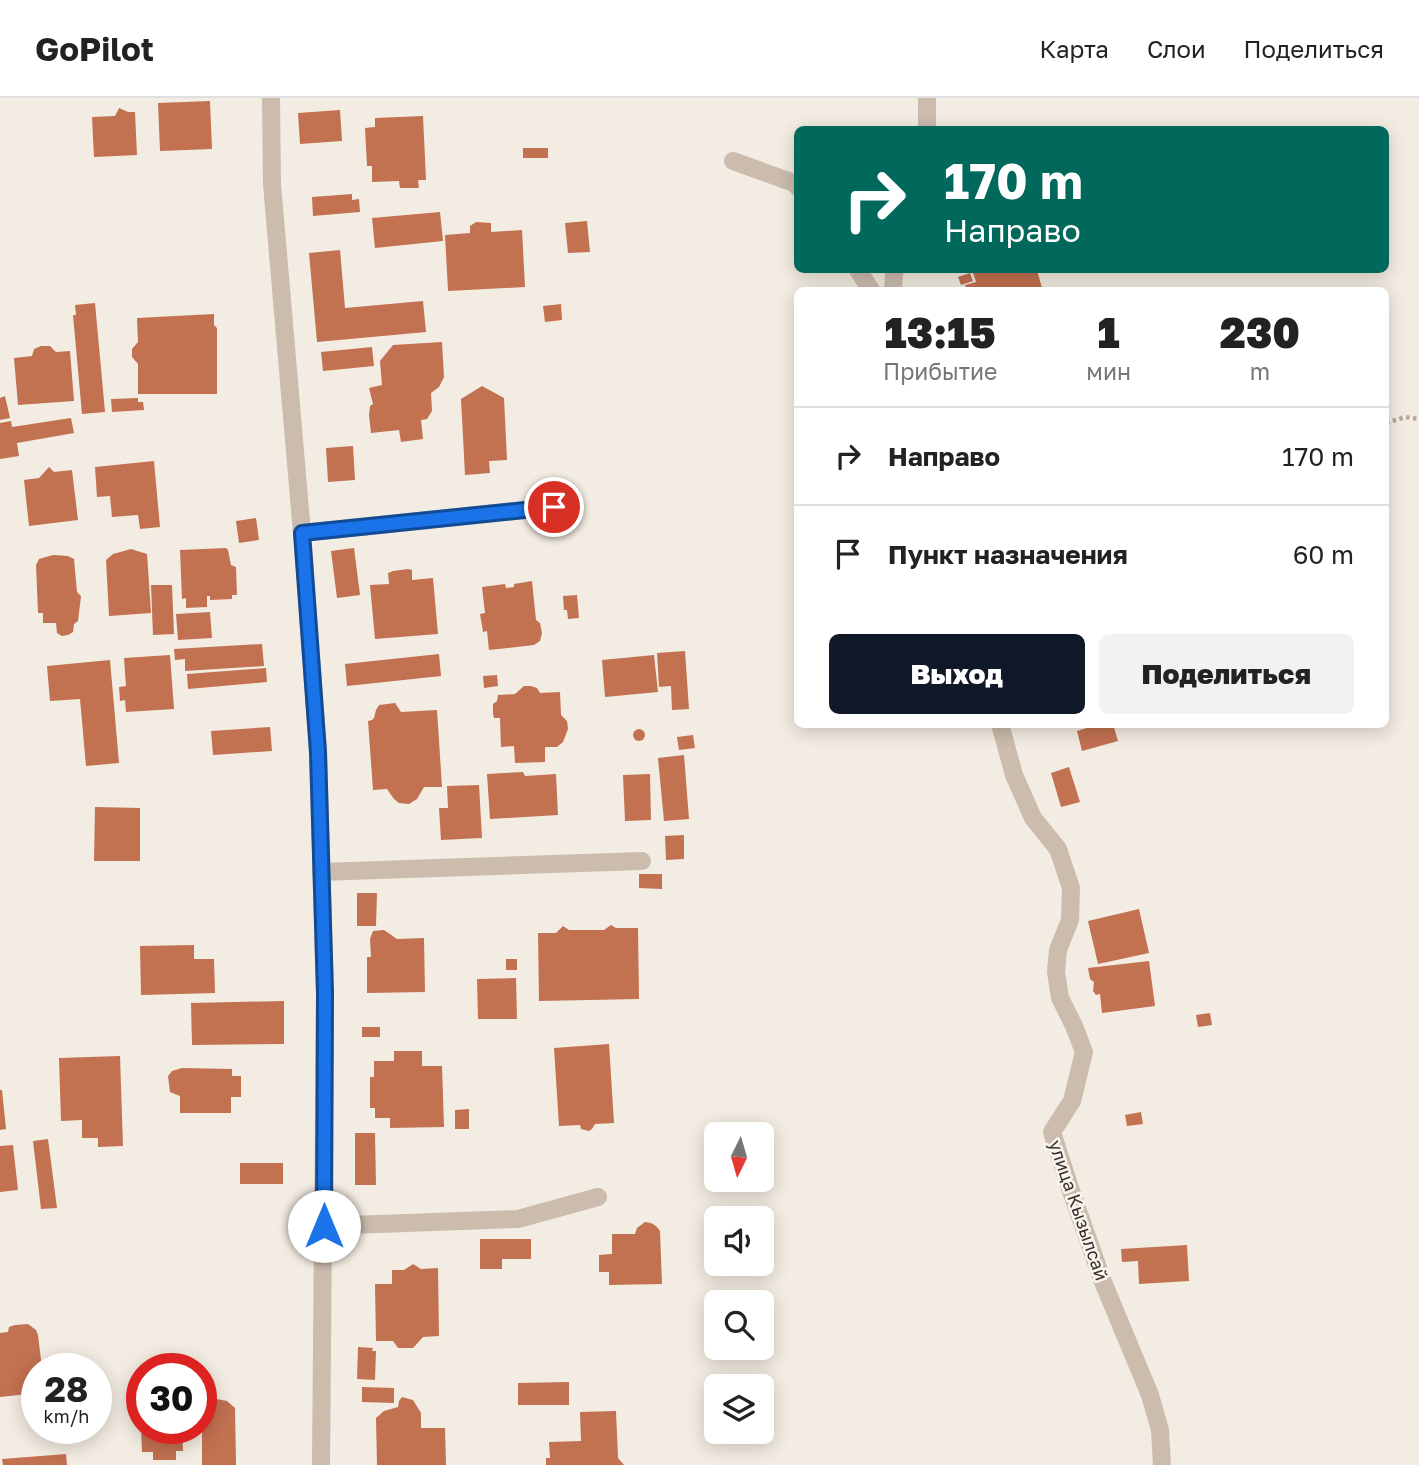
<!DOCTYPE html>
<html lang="ru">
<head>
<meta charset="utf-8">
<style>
  body { margin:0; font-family:"Golos Text",sans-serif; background:#f2f2f2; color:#222; height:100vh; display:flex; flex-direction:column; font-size:26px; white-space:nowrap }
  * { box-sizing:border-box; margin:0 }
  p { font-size:23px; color:#767676 }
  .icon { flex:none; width:38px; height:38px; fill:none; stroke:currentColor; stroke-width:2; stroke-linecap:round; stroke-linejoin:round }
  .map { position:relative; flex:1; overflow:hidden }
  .sheet { position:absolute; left:794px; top:189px; width:595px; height:441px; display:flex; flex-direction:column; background:#fff; border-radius:10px; box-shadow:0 4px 18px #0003 }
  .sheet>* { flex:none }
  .top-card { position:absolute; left:794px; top:28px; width:595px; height:147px; border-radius:10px; box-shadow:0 4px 18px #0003; background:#00695c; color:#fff; overflow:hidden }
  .needle { width:46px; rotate:185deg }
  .buttons { position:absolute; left:704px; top:1024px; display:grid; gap:14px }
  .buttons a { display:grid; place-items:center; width:70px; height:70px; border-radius:10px; background:#fff; box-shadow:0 4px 18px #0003; font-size:35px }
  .speed { position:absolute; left:21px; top:1255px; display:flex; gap:14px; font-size:35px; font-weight:700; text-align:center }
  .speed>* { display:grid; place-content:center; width:91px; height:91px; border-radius:50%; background:#fff; box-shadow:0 4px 18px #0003; line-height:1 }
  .speed small { font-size:18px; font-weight:400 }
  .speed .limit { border:10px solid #d22; background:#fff; color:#111 }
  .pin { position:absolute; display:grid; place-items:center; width:60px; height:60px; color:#fff; margin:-30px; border:4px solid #fff; border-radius:50%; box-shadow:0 2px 7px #0007 }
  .me { position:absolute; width:77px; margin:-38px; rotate:0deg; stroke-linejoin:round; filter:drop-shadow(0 0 5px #0008) }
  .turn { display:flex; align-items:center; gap:24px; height:147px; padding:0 35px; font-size:32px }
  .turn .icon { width:91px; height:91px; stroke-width:2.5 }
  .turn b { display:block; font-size:49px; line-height:60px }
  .eta { display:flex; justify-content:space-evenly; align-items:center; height:119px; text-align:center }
  .eta b { font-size:42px; font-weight:800; line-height:49px }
  .action { display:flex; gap:14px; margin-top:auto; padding:14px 35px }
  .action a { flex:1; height:80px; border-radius:10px; background:#111827; color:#fff; font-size:28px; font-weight:800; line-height:80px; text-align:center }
  .action a+a { background:#f2f2f2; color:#222 }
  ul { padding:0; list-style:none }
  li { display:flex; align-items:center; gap:21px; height:98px; padding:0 35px; border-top:2px solid #e0e0e0 }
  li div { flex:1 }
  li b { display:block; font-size:26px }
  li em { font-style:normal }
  header { display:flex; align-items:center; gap:42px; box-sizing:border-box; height:98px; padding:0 35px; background:#fff; border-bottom:2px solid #e0e0e0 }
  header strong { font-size:33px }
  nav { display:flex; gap:38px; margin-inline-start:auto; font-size:24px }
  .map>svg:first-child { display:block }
</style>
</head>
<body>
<header>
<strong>GoPilot</strong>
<nav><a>Карта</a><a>Слои</a><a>Поделиться</a></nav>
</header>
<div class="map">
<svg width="1419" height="1367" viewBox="0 0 1419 1367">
  <rect width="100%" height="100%" fill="#f3ece2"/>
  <!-- building -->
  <g fill="#c27151">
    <path d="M210,3L212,51L160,53L158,5Z"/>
    <path d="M119,10L128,14H135L137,57L94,59L92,19L115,18Z"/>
    <path d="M340,12L342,43L300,46L298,15Z"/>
    <path d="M423,18L426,82H418L419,90H400L399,83L372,84V68H367L365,30L375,29V20Z"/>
    <rect x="523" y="50" width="25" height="10"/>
    <path d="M352,96V102L359,101L360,114L313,118L312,99Z"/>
    <path d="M440,114L443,143L375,150L372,120Z"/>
    <path d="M587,123L590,154L568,155L565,125Z"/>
    <path d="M476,124L491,125V134L522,132L525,189L448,193L445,137L470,135V128Z"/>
    <path d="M340,152L345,210L423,203L426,234L317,244L309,155Z"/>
    <path d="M972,172H1037L1042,190L1033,192H967L965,187L976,184Z"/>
    <path d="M970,175L973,183L961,187L958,179Z"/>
    <path d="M95,205L105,314L82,316L73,217H76L75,207Z"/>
    <path d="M561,206L562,222L545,224L543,208Z"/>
    <path d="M214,216V227L217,230V296H138V266L132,259V251L138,244L137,220Z"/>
    <path d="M442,244L444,279L439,289L431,295L432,313L427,321L421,322L423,341L401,344L399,332L371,335L369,317L370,308L373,306L369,290L382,287L380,263L393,247Z"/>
    <path d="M41,248H50L56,254L70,253L74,303L18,307L14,260L32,258L34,251Z"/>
    <path d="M372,249L374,268L323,273L321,254Z"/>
    <path d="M482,288L504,300L507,362L489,363L490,375L465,377L461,301Z"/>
    <path d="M5,298L10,320L0,322V300Z"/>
    <path d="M138,300V304H143L144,312L112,314L111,301Z"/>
    <path d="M71,320L74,335L17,345L19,358L0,361V325L11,323L12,329Z"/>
    <path d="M353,348L355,382L328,384L326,350Z"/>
    <path d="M154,363L160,429L140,431L138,417L112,419L110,398L97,399L95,369Z"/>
    <path d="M49,369L54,374L72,372L78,422L29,428L24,382L39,380Z"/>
    <path d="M256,420L259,442L239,445L236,423Z"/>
    <path d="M226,450L228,452L231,467L236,469L237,497H232V501L210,502V498H207V509L186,510V500L182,501L180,452Z"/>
    <path d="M354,450L360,497L337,500L331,453Z"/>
    <path d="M131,451L147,456L151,515L109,518L106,462L113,456Z"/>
    <path d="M53,457L68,458L74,461L77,494L81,498L78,523L74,526L73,534L68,537L62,538L57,535L56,525H43V515H38L36,467L39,461Z"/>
    <path d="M408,471L412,472V482L433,480L438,536L375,541L370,487L389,486L388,475L393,473Z"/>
    <path d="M532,483L536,522L540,525L542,535L540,543L534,547L489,552L487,533L483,534L480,516L485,515L482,489L505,486L506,490L514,489V486Z"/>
    <path d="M151,487H172L174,536L153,537Z"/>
    <path d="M577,497L579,520L568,521L567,512H564L563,498Z"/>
    <path d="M210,514L212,540L178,542L176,516Z"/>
    <path d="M262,546L264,568L185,573V561L175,562L174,551Z"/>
    <path d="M685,553L689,611L672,612L671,588L659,589L657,555Z"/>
    <path d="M439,556L441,578L347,588L345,566Z"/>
    <path d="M170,557L174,611L126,614L125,602L120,603L119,589L126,588L124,560Z"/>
    <path d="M654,557L658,594L605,599L602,562Z"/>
    <path d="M110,562L119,665L86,668L80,601L50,603L47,568Z"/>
    <path d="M266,570L267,584L188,591L187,576Z"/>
    <path d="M497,577L498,588L484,590L483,578Z"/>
    <path d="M524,588H531L537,590L540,595L560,594L561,617L567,623L568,631L563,644L557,649H545V664L515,665L514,648L501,649L500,620H494L493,616V606L497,603L498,597L515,596Z"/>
    <path d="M395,605L401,614L437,612L442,689H424L417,701L409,706L399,705L394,701L387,691L373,692L368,623L372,622L374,620L376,612L379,607Z"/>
    <path d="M1100,626H1113L1118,643L1082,653L1077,633Z"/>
    <path d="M270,629L272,653L213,657L211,633Z"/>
    <circle cx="639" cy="637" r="6"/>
    <path d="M693,637L695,650L679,652L677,639Z"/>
    <path d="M684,657L689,721L664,723L658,660Z"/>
    <path d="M1069,669L1080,704L1061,709L1051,675Z"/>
    <path d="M523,674L525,678L556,676L558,717L490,721L487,676Z"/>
    <path d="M650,676L651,722L625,723L623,677Z"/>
    <path d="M479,687L482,740L441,742L439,710H448L447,688Z"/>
    <path d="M95,709L140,710V763H94Z"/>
    <path d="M684,737V761L666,762L665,738Z"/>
    <path d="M639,776H662V791L639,790Z"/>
    <path d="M357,795H377L376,828H357Z"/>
    <path d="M1139,811L1149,855L1098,866L1088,823Z"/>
    <path d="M611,827L616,830H638L639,901L539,903L538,835H556L563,828L569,832H604Z"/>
    <path d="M384,832L397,841L424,840L425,894L367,895V859H371L370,841L373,833Z"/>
    <path d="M194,847V861H214L215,895L141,897L140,848Z"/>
    <rect x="506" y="861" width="11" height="11"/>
    <path d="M1149,863L1155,908L1102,915L1100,896L1096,897L1093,893L1094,884L1090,881L1088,870Z"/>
    <path d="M516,880L517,921H478L477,881Z"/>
    <path d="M284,903V946L192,947L191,905Z"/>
    <path d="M1210,915L1212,927L1198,929L1196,917Z"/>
    <rect x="362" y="929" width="18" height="10"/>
    <path d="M609,946L614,1025L595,1026L592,1031L589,1033L581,1031L580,1027L559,1028L554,950Z"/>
    <path d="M394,953H422V968H442L444,1029L390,1030V1020H375V1010H370V979H374V963H394Z"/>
    <path d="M120,958L123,1048L98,1049V1040H82V1022L61,1023L59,960Z"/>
    <path d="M182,970L232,971V978H241V999H231V1015H180V998L170,994L168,978L172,973Z"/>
    <path d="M0,992H2L6,1031L0,1032Z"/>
    <path d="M469,1011V1031H455V1012Z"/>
    <path d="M1141,1014L1143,1026L1127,1028L1125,1017Z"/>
    <path d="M355,1035H375L376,1087H355Z"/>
    <path d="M48,1041L57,1110L41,1111L33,1043Z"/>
    <path d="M13,1047L18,1092L0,1094V1048Z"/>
    <rect x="240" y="1065" width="43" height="21"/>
    <path d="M645,1124L651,1125L656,1128L660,1133L662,1186L609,1187V1174H599V1157L612,1156V1136H635L637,1130Z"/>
    <path d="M480,1141H531V1161H502V1171H480Z"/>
    <path d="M1187,1147L1189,1183L1139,1186L1138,1163L1122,1164L1121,1151Z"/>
    <path d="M413,1166L421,1171L438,1170L439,1238L423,1239L413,1250H398L393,1243H376L375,1186H392V1172H404Z"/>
    <path d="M28,1226L36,1232L38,1237L42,1270H37V1295L0,1299V1235L8,1234L9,1229L15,1227Z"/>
    <path d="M358,1249L373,1250L372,1253H376L375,1282L357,1281Z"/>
    <path d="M76,1256L78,1270H48L47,1259Z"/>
    <path d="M569,1284V1307H518V1285Z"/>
    <path d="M362,1289L394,1290V1305L362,1304Z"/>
    <path d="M402,1299L413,1302L421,1315V1330H445L446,1367H377L376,1320L384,1313L398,1309L399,1303Z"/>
    <path d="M211,1300L227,1303L235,1310L236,1367H202V1305Z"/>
    <path d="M616,1313L618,1360L624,1367H546V1360H550L549,1344L581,1343L580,1314Z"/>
    <path d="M141,1330H182L183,1353H176V1362H153V1354H142Z"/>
    <path d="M66,1356L67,1367H3L2,1361Z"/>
  </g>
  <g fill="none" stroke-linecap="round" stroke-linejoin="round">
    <!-- path -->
    <path stroke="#b7a798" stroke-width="4.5" stroke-dasharray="3.5 3.5" stroke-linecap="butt" d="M1386,325L1405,319L1419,321"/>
    <!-- street -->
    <g stroke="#cbbcad" stroke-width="18">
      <path d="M271,0L272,86L302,435L318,654L325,895L321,1367"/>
      <path d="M927,0V32"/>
      <path d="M733,63L794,85L798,89"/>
      <path d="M858,172L871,192"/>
      <path d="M893,192L894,177L895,172"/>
      <path d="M302,435L554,409"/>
      <path d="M1000,626L1014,677L1033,720L1058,751L1071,790L1070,822L1058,852L1056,874L1060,900L1074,928L1084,954L1072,1003L1052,1034L1071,1093L1103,1184L1150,1297L1160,1332L1162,1367"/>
      <path d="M321,774L642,763"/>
      <path d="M324,1128L518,1121L598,1099"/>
    </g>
  </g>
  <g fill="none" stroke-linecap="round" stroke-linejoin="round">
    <defs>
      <path id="route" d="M324,1128L325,895L318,654L302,435L554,409"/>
    </defs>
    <!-- route casing -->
    <use href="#route" stroke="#114b97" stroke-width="18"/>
    <!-- route -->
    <use href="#route" stroke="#1a73e8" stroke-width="12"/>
  </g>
  <g text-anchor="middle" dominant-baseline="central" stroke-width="5" stroke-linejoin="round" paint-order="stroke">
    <!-- street labels -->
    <g font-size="18" fill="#3a312c" stroke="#faf5ee">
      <text transform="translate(1079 1112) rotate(71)">улица Кызылсай</text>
    </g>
  </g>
</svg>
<div class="buttons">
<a><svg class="needle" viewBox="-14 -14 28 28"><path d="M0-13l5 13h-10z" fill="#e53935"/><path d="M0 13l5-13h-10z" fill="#767676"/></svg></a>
<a><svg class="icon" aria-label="sound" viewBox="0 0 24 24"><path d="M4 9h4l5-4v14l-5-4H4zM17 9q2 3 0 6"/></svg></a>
<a><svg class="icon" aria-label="search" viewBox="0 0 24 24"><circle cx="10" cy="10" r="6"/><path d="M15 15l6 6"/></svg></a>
<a><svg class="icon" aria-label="layers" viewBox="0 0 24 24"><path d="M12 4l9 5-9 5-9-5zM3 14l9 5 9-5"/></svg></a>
</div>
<div class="speed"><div>28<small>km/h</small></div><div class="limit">30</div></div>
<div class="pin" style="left:554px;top:409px;background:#d93025"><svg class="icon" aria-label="arrive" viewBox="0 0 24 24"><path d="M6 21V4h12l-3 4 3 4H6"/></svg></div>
<svg class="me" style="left:324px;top:1128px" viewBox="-20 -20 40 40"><circle r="19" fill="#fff"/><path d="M0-13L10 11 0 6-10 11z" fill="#1a73e8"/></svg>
<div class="top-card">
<div class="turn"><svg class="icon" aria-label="right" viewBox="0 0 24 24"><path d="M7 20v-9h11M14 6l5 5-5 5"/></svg><div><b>170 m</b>Направо</div></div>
</div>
<section class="sheet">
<div class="eta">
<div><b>13:15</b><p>Прибытие</p></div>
<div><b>1</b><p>мин</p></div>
<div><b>230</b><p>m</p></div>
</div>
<ul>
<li><svg class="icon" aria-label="right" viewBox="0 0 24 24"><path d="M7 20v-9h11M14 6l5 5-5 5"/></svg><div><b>Направо</b></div><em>170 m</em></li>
<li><svg class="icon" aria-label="arrive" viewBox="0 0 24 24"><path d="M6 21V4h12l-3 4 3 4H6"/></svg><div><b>Пункт назначения</b></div><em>60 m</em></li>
</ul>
<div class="action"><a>Выход</a><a>Поделиться</a></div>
</section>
</div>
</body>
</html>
